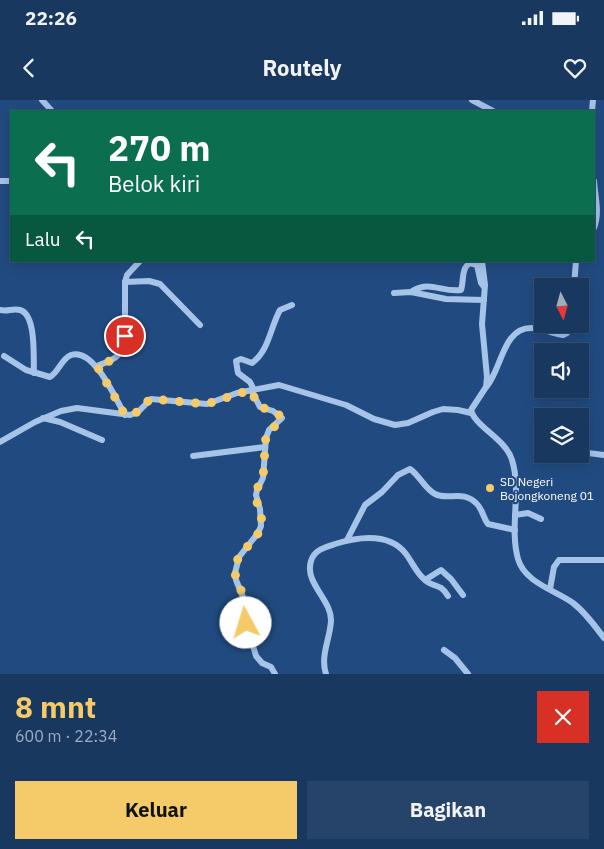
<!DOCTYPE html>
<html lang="id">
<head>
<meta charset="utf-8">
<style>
  body { margin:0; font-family:"IBM Plex Sans",sans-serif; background:#264369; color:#f1f3f6; height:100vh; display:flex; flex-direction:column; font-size:19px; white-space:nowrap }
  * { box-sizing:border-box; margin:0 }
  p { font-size:16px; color:#9facbd }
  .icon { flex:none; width:28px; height:28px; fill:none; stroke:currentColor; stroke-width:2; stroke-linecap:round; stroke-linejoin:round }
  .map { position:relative; height:574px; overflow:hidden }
  .details { display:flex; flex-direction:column; background:#193860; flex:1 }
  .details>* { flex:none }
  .hud { position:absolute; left:10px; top:10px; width:585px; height:152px; border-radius:0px; box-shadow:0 2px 12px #0003,0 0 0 1px #375275; background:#0b6e4f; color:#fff; overflow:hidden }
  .needle { width:32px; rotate:174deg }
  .buttons { position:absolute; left:534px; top:178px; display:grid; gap:10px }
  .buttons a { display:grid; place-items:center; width:55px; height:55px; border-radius:0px; background:#193860; box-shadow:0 2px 12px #0003,0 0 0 1px #375275; font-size:25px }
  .pin { position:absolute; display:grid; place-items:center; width:42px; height:42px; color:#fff; margin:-21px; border:2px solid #fff; border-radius:50%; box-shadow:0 1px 5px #0007 }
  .me { position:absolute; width:55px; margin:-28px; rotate:354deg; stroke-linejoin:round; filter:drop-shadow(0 0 4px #0008) }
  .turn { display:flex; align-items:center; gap:18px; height:105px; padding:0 15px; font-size:22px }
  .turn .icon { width:65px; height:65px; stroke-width:2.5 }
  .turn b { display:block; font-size:35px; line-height:42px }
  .then { display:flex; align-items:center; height:48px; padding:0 15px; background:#0003; gap:10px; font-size:19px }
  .round { display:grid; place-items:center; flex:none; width:52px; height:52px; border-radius:0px; background:#264369 }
  .head { display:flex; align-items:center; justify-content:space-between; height:85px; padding:0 15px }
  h1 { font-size:30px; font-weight:800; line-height:38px; color:#f4cb68 }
  .cta { display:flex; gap:10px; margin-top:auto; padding:10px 15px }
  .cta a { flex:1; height:58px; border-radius:0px; background:#f4cb68; color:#111; font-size:20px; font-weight:800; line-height:58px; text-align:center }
  .cta a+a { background:#264369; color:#f1f3f6 }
  .status { display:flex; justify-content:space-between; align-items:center; height:35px; padding:0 25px; background:#193860; direction:ltr }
  .status svg { height:14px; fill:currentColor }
  header { display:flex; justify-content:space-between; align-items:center; height:65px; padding:0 15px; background:#193860; font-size:22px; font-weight:800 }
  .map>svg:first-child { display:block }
</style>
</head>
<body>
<div class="status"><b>22:26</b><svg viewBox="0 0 49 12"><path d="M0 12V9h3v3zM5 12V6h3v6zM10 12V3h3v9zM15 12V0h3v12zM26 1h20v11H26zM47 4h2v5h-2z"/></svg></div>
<header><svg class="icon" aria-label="back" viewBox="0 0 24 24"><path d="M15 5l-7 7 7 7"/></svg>Routely<svg class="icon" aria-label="heart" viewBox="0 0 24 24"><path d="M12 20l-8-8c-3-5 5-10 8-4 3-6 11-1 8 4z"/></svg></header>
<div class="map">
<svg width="604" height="574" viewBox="0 0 604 574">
  <rect width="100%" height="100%" fill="#214b80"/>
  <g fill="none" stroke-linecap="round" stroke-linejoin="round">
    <!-- minor -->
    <g stroke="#a6c4e8" stroke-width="6">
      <path d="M42,0L52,11"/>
      <path d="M472,0L493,11"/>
      <path d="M592,11L593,0"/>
      <path d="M0,81H11"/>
      <path d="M594,81C595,97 600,112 594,128"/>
      <path d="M482,161L485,185L482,224L487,277L486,287L471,310C475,327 506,339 512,360C522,392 509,426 518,459C525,483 555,490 573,503C586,513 595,526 604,538"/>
      <path d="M125,182L149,181L160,184L200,225"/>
      <path d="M574,186L576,161"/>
      <path d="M411,192C429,179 442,193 461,190C464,181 461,168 470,163L477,165L481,183L484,187"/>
      <path d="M394,193L411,192L446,199L484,200"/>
      <path d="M0,210C7,212 13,208 20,210C37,215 33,259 34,273"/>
      <path d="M4,256L26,270L50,277C59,272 61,259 71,255C94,247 116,300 125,315"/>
      <path d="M97,266C109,261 120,258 125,245V182L127,175L140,161"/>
      <path d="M487,286C502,268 503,227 532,228C543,228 552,234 563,235L567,233L572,224"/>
      <path d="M251,290L260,307L273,311L282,318L269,330L266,338L263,378L257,390L256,395L260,409L261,426L258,433L239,457L235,473L236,480L245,502V519L256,556L262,563L271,567L275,574"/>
      <path d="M254,290L250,282L238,273L236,261L241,259L252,263C269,251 270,228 280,210L292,205"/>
      <path d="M43,318L60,322L102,340"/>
      <path d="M0,342L35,322L61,311L77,308L130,315L138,312L151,299L207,304L237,293L279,285L346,305L374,319L395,325L408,323L433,312L443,309L458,310L471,313"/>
      <path d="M580,352L604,355"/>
      <path d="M193,356L265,347"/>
      <path d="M515,415L528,413L541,419"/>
      <path d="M347,440L365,405L382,392L398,375L410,369C420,376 425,389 435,394C448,401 463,389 477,404C483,410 483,418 488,424L515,430"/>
      <path d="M425,480L441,470L451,479L463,495"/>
      <path d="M550,489L554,467L559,460H604"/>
      <path d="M444,550L455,558L468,574"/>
      <path d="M326,574C320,556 330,539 331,521C332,500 304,483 311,461C314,450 325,447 335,444C358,437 389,432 406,454C412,462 416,472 424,479C432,488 440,482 448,496"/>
    </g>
  </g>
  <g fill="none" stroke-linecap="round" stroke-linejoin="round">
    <!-- route -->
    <path stroke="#f4cb68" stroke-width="9" stroke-dasharray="0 16.2" d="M125,236C125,257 115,259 97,266L125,315L138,312L148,301L151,299L207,304L250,290L260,307L273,311L282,317C280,326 268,328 266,337C264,350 265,363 263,375C262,382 257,386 256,393C255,404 264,415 261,426C258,439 245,447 239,457C228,476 243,488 246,504C247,511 244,517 246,523"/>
  </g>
  <!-- markers -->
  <circle fill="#f4cb68" stroke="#214b80" stroke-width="2" cx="490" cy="388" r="5"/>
  <g text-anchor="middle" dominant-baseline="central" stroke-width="4.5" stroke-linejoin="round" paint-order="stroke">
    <!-- poi labels -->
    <g font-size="12" fill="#fff" stroke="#214b80" text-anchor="start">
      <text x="500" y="381">SD Negeri<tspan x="500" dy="14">Bojongkoneng 01</tspan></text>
    </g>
  </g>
</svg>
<div class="buttons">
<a><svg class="needle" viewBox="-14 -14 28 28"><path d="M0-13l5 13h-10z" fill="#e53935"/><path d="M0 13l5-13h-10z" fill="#9facbd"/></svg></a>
<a><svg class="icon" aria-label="sound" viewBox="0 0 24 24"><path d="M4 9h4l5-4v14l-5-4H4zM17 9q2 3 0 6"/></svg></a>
<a><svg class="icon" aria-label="layers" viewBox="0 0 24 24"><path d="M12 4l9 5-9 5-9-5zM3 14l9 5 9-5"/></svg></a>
</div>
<div class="pin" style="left:125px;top:236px;background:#d93025"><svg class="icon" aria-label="arrive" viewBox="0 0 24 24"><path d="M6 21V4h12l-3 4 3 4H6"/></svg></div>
<svg class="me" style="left:246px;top:523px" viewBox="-20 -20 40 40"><circle r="19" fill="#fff"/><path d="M0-13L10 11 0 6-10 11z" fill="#f4cb68"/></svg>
<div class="hud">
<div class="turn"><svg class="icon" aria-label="left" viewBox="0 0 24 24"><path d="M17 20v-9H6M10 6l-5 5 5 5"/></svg><div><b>270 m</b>Belok kiri</div></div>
<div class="then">Lalu<svg class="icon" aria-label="left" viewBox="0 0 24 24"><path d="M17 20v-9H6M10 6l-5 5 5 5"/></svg></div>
</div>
</div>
<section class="details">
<div class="head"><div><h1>8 mnt</h1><p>600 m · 22:34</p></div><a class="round" style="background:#d93025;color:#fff"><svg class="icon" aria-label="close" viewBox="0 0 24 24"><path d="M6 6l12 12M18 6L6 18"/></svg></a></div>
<div class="cta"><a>Keluar</a><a>Bagikan</a></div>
</section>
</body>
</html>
